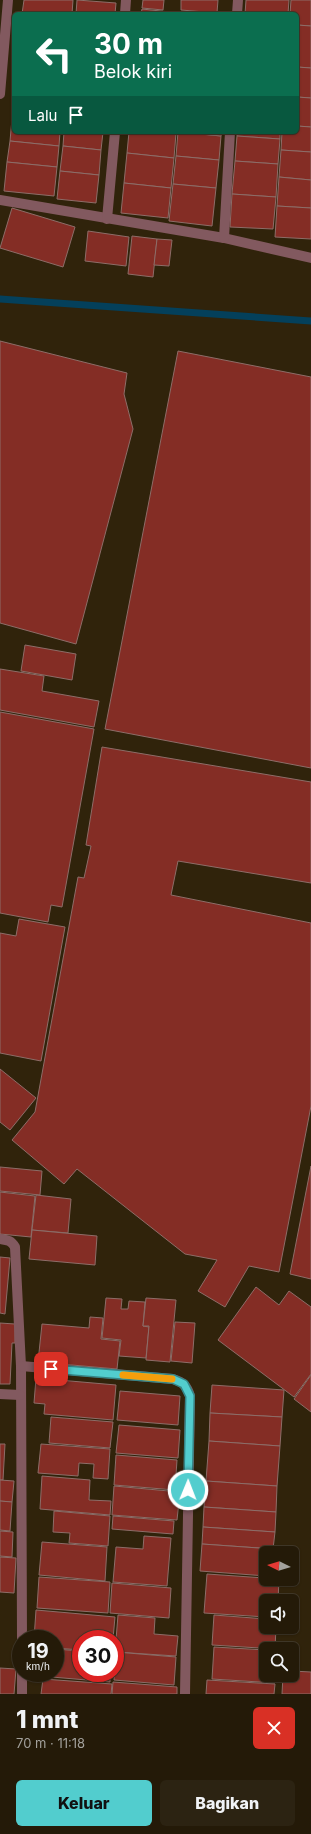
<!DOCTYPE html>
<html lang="id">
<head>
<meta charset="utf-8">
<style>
  body { margin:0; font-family:Inter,sans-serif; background:#2c2312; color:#f1f3f6; height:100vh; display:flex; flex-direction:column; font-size:15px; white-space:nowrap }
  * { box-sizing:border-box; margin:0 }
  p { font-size:13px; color:#a3a19c }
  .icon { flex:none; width:22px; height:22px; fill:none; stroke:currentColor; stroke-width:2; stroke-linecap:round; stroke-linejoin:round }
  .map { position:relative; height:1694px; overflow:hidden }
  .drawer { display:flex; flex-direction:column; background:#241a08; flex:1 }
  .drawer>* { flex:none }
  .guide { position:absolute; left:12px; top:12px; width:287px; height:122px; border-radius:6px; box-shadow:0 1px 3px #0004,0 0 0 1px #413829; background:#0b6e4f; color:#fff; overflow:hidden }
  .needle { width:26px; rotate:275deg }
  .fabs { position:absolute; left:259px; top:1546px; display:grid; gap:8px }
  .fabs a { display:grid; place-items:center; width:40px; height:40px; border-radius:6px; background:#241a08; box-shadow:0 1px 3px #0004,0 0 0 1px #413829; font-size:20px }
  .speed { position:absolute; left:12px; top:1630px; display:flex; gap:8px; font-size:20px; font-weight:700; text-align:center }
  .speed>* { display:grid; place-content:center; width:52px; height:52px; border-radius:50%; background:#241a08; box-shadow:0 1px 3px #0004,0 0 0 1px #413829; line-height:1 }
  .speed small { font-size:10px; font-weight:400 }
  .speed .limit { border:6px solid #d22; background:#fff; color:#111 }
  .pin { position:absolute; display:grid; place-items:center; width:34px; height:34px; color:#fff; margin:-17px; border-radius:8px; box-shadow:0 2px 6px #0006 }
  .me { position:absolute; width:44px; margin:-22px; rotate:1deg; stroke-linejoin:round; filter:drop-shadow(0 0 3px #0008) }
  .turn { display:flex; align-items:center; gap:14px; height:84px; padding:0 16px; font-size:18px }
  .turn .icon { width:52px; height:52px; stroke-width:2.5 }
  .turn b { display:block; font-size:28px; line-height:34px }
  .then { display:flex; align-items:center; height:38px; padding:0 16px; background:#0003; gap:8px; font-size:15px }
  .round { display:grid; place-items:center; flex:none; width:42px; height:42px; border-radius:6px; background:#2c2312 }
  .overview { display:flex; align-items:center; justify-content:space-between; height:68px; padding:0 16px }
  h1 { font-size:24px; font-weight:800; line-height:30px }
  .primary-button { display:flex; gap:8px; margin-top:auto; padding:8px 16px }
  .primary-button a { flex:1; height:46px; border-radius:6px; background:#52cdce; color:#111; font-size:16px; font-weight:800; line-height:46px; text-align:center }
  .primary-button a+a { background:#2c2312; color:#f1f3f6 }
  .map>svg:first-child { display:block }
</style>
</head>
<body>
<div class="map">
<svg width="311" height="1694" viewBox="0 0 311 1694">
  <rect width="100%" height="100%" fill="#30230b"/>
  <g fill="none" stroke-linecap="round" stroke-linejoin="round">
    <!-- stream -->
    <path stroke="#04405b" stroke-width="7" d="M0,299L311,321"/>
  </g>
  <!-- building -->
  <g fill="#842d25" stroke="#8d6d68">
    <path d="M24,0H73L72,14H22Z"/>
    <path d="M77,0L116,3L115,14H76Z"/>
    <path d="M143,0H164L163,10L142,8Z"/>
    <path d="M181,0H218L217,13L181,10Z"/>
    <path d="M246,0H289L288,14H245Z"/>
    <path d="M291,0H311V26L297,25V14H290Z"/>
    <path d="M142,9L188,14H141Z"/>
    <path d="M297,25L311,26V68L297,67Z"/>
    <path d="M297,67L311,68V98L297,97Z"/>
    <path d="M297,97L311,98V127L297,126Z"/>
    <path d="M12,119L14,120V132H60L59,146L10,141Z"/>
    <path d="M297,126L311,127V152L281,150L282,132H297Z"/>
    <path d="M64,132H103L101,150L63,146Z"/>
    <path d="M129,132L176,133L174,158L127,153Z"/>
    <path d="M178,132L221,136L219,160L176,156Z"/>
    <path d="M183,132H222L221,136Z"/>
    <path d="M237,132H280V139L237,136Z"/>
    <path d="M237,136L280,139L278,164L235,161Z"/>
    <path d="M10,141L59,146L57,167L7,162Z"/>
    <path d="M63,146L101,150L99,175L60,171Z"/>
    <path d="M281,150L311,152V180L279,177Z"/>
    <path d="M127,153L174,158L171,188L124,183Z"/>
    <path d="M176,156L219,160L216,188L173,184Z"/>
    <path d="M235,161L278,164L276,197L232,194Z"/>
    <path d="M7,162L57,167L54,196L4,191Z"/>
    <path d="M60,171L99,175L96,203L57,199Z"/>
    <path d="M279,177L311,180V208L277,206Z"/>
    <path d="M124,183L171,188L168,218L121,213Z"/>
    <path d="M173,184L216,188L212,226L169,221Z"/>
    <path d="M232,194L276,197L273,229L230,227Z"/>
    <path d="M277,206L311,208V239L275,237Z"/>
    <path d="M12,208L75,227L63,267L0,248Z"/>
    <path d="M88,231L129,237L126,266L85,261Z"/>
    <path d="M132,236L157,239L153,277L128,274Z"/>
    <path d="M157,239L172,240L169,266L154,265Z"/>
    <path d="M0,341L127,373L124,394L133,429L76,644L0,623Z"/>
    <path d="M178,351L311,377V768L105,729Z"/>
    <path d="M25,645L76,654L72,680L21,671Z"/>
    <path d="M0,669L44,676L42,691L99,701L94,727L0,710Z"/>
    <path d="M0,712L94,729L62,907L51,905L48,922L0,913Z"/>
    <path d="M102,747L311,782V883L178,861L171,895L311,923V1106L279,1272L249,1266L225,1307L198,1291L217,1260L185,1254L77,1169L64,1184L12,1140L35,1112L78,877L84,878L91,846L86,845Z"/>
    <path d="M19,919L65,927L41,1061L0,1053V933L16,936Z"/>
    <path d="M0,1069L36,1098L10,1130L0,1122Z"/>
    <path d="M311,1166V1279L290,1274Z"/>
    <path d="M0,1167L42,1171L40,1195L0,1191Z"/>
    <path d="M0,1192L35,1196L31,1237L0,1234Z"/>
    <path d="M36,1195L71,1199L68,1233L32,1230Z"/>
    <path d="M32,1230L97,1236L95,1265L29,1259Z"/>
    <path d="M0,1257L10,1258L5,1314L0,1313Z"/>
    <path d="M256,1287L279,1305L289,1291L311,1307V1374L294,1397L218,1340Z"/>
    <path d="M106,1298L122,1299L121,1309H128L129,1301L145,1302L143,1326L149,1327L146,1358L119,1356L121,1340L102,1338Z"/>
    <path d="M146,1298L176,1300L170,1362L146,1360L149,1326H143Z"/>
    <path d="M90,1317L103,1318L101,1339L120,1341L117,1369L38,1362L42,1324L89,1328Z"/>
    <path d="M175,1322L195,1323L192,1363L171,1361Z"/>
    <path d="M0,1323L15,1324V1343H12L10,1384H0Z"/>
    <path d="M311,1375V1412L294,1399Z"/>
    <path d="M36,1378L116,1385L113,1420L44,1414L45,1404L34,1403Z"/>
    <path d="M212,1385L284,1390L282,1417L210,1413Z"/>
    <path d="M120,1391L180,1396L178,1425L117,1420Z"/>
    <path d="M210,1413L282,1417L280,1446L209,1441Z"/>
    <path d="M51,1417L113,1422L110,1448L49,1443Z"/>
    <path d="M119,1425L180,1430L178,1458L116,1453Z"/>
    <path d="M209,1441L280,1446L277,1486L206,1481Z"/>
    <path d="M0,1444H5L3,1480H0Z"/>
    <path d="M41,1444L110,1449L108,1479L93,1478L94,1464L79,1463L78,1476L38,1473Z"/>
    <path d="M116,1455L177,1460L175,1490L114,1485Z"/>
    <path d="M42,1476L90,1480L89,1500L111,1501L110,1515L40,1509Z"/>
    <path d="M0,1480L14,1481L12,1502L0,1501Z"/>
    <path d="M206,1481L277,1486L276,1512L204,1507Z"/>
    <path d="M114,1486L180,1492L177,1520L112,1515Z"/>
    <path d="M0,1501L12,1502L10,1531L0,1530Z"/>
    <path d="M204,1507L276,1512L275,1532L203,1527Z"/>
    <path d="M54,1511L110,1516L108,1546L69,1543L70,1533L53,1532Z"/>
    <path d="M113,1516L174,1521L173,1534L112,1529Z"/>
    <path d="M203,1527L275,1532L273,1549L202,1544Z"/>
    <path d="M0,1531L13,1532L12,1557L0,1556Z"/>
    <path d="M144,1536L171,1538L167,1586L113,1582L116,1547L143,1549Z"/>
    <path d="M42,1542L107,1547L105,1581L39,1575Z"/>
    <path d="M202,1544L273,1549V1553H266V1576L200,1571Z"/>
    <path d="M0,1557L16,1558L14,1593L0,1592Z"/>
    <path d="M207,1574L279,1579L278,1601H266V1617L204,1613Z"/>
    <path d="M39,1577L110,1582L108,1613L37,1608Z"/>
    <path d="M112,1583L171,1588L169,1618L110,1613Z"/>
    <path d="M36,1610L115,1617L113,1639H81V1650L55,1648V1639H34Z"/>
    <path d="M118,1615L155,1618L154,1634L178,1636L176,1656L115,1652Z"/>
    <path d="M214,1615L266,1619V1627H276L275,1649L212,1645Z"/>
    <path d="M214,1647L266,1650V1675H276L275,1683L212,1679Z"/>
    <path d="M55,1649L81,1651V1673H110V1682L40,1676L41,1673H55Z"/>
    <path d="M116,1652L176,1657L174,1685L114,1680Z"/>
    <path d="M0,1668L16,1669L14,1694H0Z"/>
    <path d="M292,1671L311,1672V1694H282L283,1675H292Z"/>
    <path d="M43,1679L112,1684L111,1694H41Z"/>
    <path d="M207,1680L275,1684L274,1694H206Z"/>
    <path d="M113,1682L177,1687V1694H112Z"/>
  </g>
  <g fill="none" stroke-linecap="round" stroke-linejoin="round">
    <!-- street -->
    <g stroke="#82595f" stroke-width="10">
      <path d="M125,14L126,0"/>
      <path d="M237,14L238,0"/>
      <path d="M0,94L8,0"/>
      <path d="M0,200L224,238L311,258"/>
      <path d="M107,219L115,132"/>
      <path d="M224,238L230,132"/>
      <path d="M0,1239C7,1240 11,1240 15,1247L21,1366L22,1639"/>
      <path d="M21,1366L173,1379C183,1382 187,1386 190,1396L185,1694"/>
      <path d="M0,1394L20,1395"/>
      <path d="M22,1673V1694"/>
    </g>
  </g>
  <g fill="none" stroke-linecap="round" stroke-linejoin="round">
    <defs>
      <path id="route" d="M51,1369L173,1379L184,1384L190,1396L188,1490"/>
    </defs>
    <!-- route casing -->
    <use href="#route" stroke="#358586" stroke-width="10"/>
    <!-- route -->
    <use href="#route" stroke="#52cdce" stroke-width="7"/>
    <!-- slow -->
    <path stroke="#f59e0b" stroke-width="7" d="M123,1375L172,1379"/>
  </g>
</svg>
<div class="fabs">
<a><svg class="needle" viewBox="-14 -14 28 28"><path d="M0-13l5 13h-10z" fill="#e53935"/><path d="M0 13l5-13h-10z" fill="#a3a19c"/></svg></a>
<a><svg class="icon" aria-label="sound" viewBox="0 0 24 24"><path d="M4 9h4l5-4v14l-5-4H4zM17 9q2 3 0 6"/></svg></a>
<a><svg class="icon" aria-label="search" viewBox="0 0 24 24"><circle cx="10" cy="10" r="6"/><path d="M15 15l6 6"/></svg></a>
</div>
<div class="speed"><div>19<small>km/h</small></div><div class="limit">30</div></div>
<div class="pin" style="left:51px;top:1369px;background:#d93025"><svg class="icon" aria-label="arrive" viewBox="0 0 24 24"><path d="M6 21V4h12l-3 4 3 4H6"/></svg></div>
<svg class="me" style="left:188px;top:1490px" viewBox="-20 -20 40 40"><circle r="17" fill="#52cdce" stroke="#fff" stroke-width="3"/><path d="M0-11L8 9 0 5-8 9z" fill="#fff"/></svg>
<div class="guide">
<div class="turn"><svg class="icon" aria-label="left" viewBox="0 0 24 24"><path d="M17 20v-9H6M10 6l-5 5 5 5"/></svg><div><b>30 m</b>Belok kiri</div></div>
<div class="then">Lalu<svg class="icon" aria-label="arrive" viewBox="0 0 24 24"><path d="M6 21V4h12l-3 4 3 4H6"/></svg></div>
</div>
</div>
<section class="drawer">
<div class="overview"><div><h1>1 mnt</h1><p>70 m · 11:18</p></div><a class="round" style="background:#d93025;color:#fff"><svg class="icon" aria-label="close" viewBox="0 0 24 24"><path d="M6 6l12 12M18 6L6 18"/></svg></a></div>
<div class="primary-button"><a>Keluar</a><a>Bagikan</a></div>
</section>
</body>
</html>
